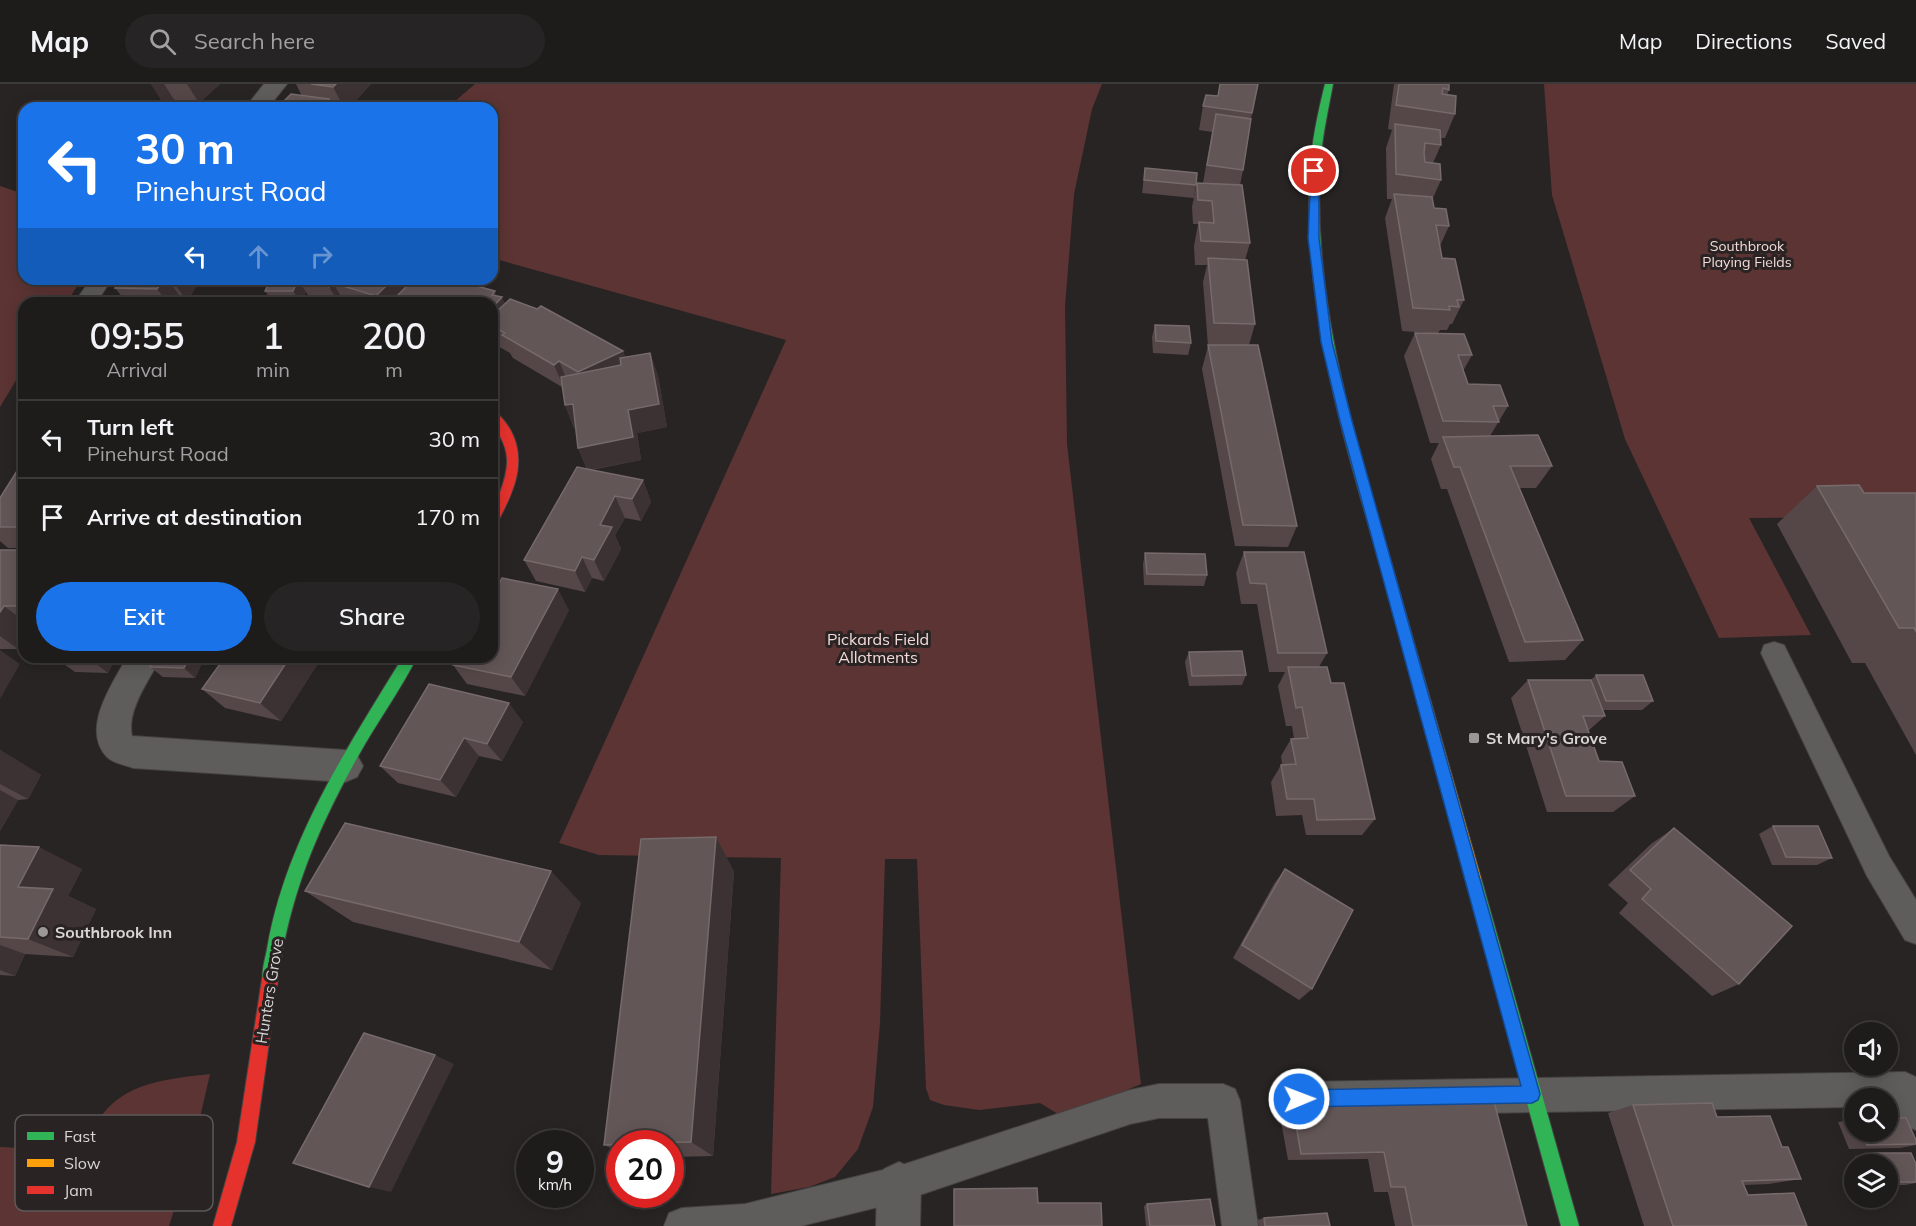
<!DOCTYPE html>
<html lang="en">
<head>
<meta charset="utf-8">
<style>
  body { margin:0; font-family:Mulish,sans-serif; background:#262424; color:#f1f3f6; height:100vh; display:flex; flex-direction:column; font-size:22px; white-space:nowrap }
  * { box-sizing:border-box; margin:0 }
  p { font-size:20px; color:#a1a1a3 }
  .icon { flex:none; width:33px; height:33px; fill:none; stroke:currentColor; stroke-width:2; stroke-linecap:round; stroke-linejoin:round }
  .map { position:relative; flex:1; overflow:hidden }
  .panel { position:absolute; left:18px; top:213px; width:480px; height:366px; display:flex; flex-direction:column; background:#1e1b1b; border-radius:18px; box-shadow:0 3px 15px #0003,0 0 0 2px #3c393a }
  .panel>* { flex:none }
  .guide { position:absolute; left:18px; top:18px; width:480px; height:183px; border-radius:18px; box-shadow:0 3px 15px #0003,0 0 0 2px #3c393a; background:#1a73e8; color:#fff; overflow:hidden }
  .controls { position:absolute; left:1844px; top:938px; display:grid; gap:12px }
  .controls a { display:grid; place-items:center; width:54px; height:54px; border-radius:50%; background:#1e1b1b; box-shadow:0 3px 15px #0003,0 0 0 2px #3c393a; font-size:30px }
  .speed { position:absolute; left:516px; top:1046px; display:flex; gap:12px; font-size:30px; font-weight:700; text-align:center }
  .speed>* { display:grid; place-content:center; width:78px; height:78px; border-radius:50%; background:#1e1b1b; box-shadow:0 3px 15px #0003,0 0 0 2px #3c393a; line-height:1 }
  .speed small { font-size:15px; font-weight:400 }
  .speed .limit { border:9px solid #d22; background:#fff; color:#111 }
  .pin { position:absolute; display:grid; place-items:center; width:51px; height:51px; color:#fff; margin:-26px; border:3px solid #fff; border-radius:50%; box-shadow:0 2px 6px #0007 }
  .me { position:absolute; width:66px; margin:-33px; rotate:89deg; stroke-linejoin:round; filter:drop-shadow(0 0 4px #0008) }
  .turn { display:flex; align-items:center; gap:21px; height:126px; padding:0 18px; font-size:27px }
  .turn .icon { width:78px; height:78px; stroke-width:2.5 }
  .turn b { display:block; font-size:42px; line-height:51px }
  .lanes { display:flex; align-items:center; height:57px; padding:0 18px; background:#0003; justify-content:center; gap:30px; direction:ltr }
  .lanes .off { opacity:.35 }
  .eta { display:flex; justify-content:space-evenly; align-items:center; height:102px; text-align:center }
  .eta b { font-size:36px; font-weight:600; line-height:42px }
  .cta { display:flex; gap:12px; margin-top:auto; padding:12px 18px }
  .cta a { flex:1; height:69px; border-radius:36px; background:#1a73e8; color:#fff; font-size:24px; font-weight:600; line-height:69px; text-align:center }
  .cta a+a { background:#262424; color:#f1f3f6 }
  ul { padding:0; list-style:none }
  li { display:flex; align-items:center; gap:18px; height:78px; padding:0 18px; border-top:2px solid #3c393a }
  li div { flex:1 }
  li b { display:block; font-size:22px }
  li em { font-style:normal }
  header { display:flex; align-items:center; gap:36px; box-sizing:border-box; height:84px; padding:0 30px; background:#1e1b1b; border-bottom:2px solid #3c393a }
  header strong { font-size:28px }
  nav { display:flex; gap:33px; margin-inline-start:auto; font-size:21px }
  .search { width:420px; height:54px; background:#262424; display:flex; align-items:center; gap:15px; box-sizing:border-box; padding:0 21px; border-radius:33px; color:#a1a1a3; font-size:22px }
  .map>svg:first-child { display:block }
</style>
</head>
<body>
<header>
<strong>Map</strong>
<div class="search"><svg class="icon" aria-label="search" viewBox="0 0 24 24"><circle cx="10" cy="10" r="6"/><path d="M15 15l6 6"/></svg>Search here</div>
<nav><a>Map</a><a>Directions</a><a>Saved</a></nav>
</header>
<div class="map">
<svg width="1916" height="1142" viewBox="0 0 1916 1142">
  <rect width="100%" height="100%" fill="#282424"/>
  <!-- green -->
  <g fill="#5d3434">
    <path d="M475,0H1102L1092,25L1074,110L1065,222L1067,360L1141,1000L1063,1033L1040,1019L979,1026L944,1021L930,1016L926,1004L917,775H885L880,939L873,1023L858,1065L835,1093L809,1103L771,1110L781,774L599,771L559,759L786,256L492,174V24H447Z"/>
    <path d="M1544,0H1916V457L1901,433L1749,434L1811,551L1719,554L1625,355L1552,111Z"/>
    <path d="M0,102L24,110V195H82L66,219H24V283L0,323Z"/>
    <path d="M210,990L193,1064L169,1142H0V1063L84,1067C89,1057 92,1046 98,1037C122,998 168,995 210,990Z"/>
  </g>
  <g fill="none" stroke-linecap="round" stroke-linejoin="round">
    <defs>
      <g id="lane">
        <path d="M91,195H112L96,219H74Z"/>
        <path d="M1774,558L1784,561L1889,772L1916,816V860L1905,856L1867,792L1761,569L1764,561Z"/>
        <path d="M1905,988L1916,993V1046L1904,1041L1895,1022H1887V1014H1854V1023L1299,1032L1287,1027L1282,1015L1287,1003L1299,998Z"/>
        <path d="M1159,1000H1223L1235,1005L1240,1017L1258,1142H1222L1208,1034H1159L1130,1040L899,1118L801,1142H664L669,1129L682,1124L745,1120L899,1082L1130,1006Z"/>
      </g>
      <g id="street">
        <path d="M264,0H287L268,24H245Z"/>
        <path d="M127,573H161C150,595 126,626 132,652L345,666L357,671L363,682L357,693L345,698L133,684C125,681 113,679 107,673C80,645 113,599 127,573Z"/>
        <path d="M899,1078L914,1085L921,1100L920,1142H876L877,1100L884,1085Z"/>
      </g>
      <g id="fast">
        <path d="M1325,0H1333C1328,28 1321,56 1320,85C1313,222 1355,352 1392,481L1386,486L1380,481C1343,352 1302,221 1310,85C1312,56 1318,28 1325,0Z"/>
        <path d="M403,573H417C402,603 382,631 365,660C321,737 290,806 278,895L276,901L270,903L264,901C260,890 265,876 267,865C285,758 347,664 403,573Z"/>
        <path d="M1473,787L1478,789L1481,794L1579,1142H1561L1465,794L1468,789Z"/>
      </g>
      <path id="slow" d="M1386,476L1392,481L1481,794L1478,799L1473,801L1468,799L1465,794L1380,481Z"/>
      <g id="jam">
        <path d="M492,327C500,330 507,340 511,347C528,380 512,411 496,441L492,443C492,419 506,403 507,379C508,356 492,347 492,327Z"/>
        <path d="M270,887L276,889L278,895L255,1058L231,1142H213L237,1058L262,895L264,889Z"/>
      </g>
    </defs>
    <!-- lane casing -->
    <use href="#lane" stroke="#454242" stroke-width="2"/>
    <!-- street casing -->
    <use href="#street" stroke="#454242" stroke-width="2"/>
    <!-- fast casing -->
    <use href="#fast" stroke="#454242" stroke-width="2"/>
    <!-- slow casing -->
    <use href="#slow" stroke="#454242" stroke-width="2"/>
    <!-- jam casing -->
    <use href="#jam" stroke="#454242" stroke-width="2"/>
    <!-- lane -->
    <use href="#lane" fill="#5f5d5c" fill-rule="evenodd"/>
    <!-- street -->
    <use href="#street" fill="#5f5d5c" fill-rule="evenodd"/>
    <!-- fast -->
    <use href="#fast" fill="#30b455" fill-rule="evenodd"/>
    <!-- slow -->
    <use href="#slow" fill="#ff9f0a" fill-rule="evenodd"/>
    <!-- jam -->
    <use href="#jam" fill="#e5322d" fill-rule="evenodd"/>
  </g>
  <!-- wall -->
  <g fill="#554748">
    <path d="M151,0H220L199,19L175,17L164,20Z"/>
    <path d="M296,0H371L349,24L302,12Z"/>
    <path d="M1394,0H1449V6L1447,11L1455,30L1445,54H1440L1441,61L1433,79L1441,96L1432,116L1434,124L1449,142L1440,162L1442,174L1464,216L1452,240H1450L1447,246H1440L1438,249L1472,271L1463,287L1468,300L1508,322L1490,352L1552,382L1536,404H1520L1583,556L1565,576L1509,578L1447,405H1441L1431,375L1439,359H1430L1404,272L1415,249H1429L1402,247L1385,134L1392,115H1387L1386,64L1392,46L1388,45Z"/>
    <path d="M1203,22L1252,29L1243,86L1240,101L1250,159L1245,176L1255,240L1249,261L1297,442L1288,463L1235,462L1202,285L1208,262L1203,198L1207,181H1195L1194,162L1198,140H1193L1192,123L1197,99H1203L1212,48L1199,46Z"/>
    <path d="M1145,84L1196,101L1194,114L1142,109Z"/>
    <path d="M121,195H201L187,217L183,216L182,219H127L115,204Z"/>
    <path d="M271,195H412L497,212L505,219L623,267L625,273L650,269L658,292L667,343L637,349L641,376L591,386L643,396L651,418L641,437L625,434L615,451L621,465L604,497L592,494L585,508L536,497L524,476L587,385L578,364L576,344H574L565,321L562,303L513,274L510,269L496,261L495,257L492,260V219H319L312,217L306,208L301,219H273L265,207Z"/>
    <path d="M1155,241L1191,259L1188,271L1153,269L1152,253Z"/>
    <path d="M24,379V464H8L0,457V414Z"/>
    <path d="M1817,402L1864,409H1916V671L1865,579H1852L1777,440Z"/>
    <path d="M0,466H24V554L18,565H0Z"/>
    <path d="M1244,468L1327,569L1319,583L1331,599L1375,735L1362,751H1306L1302,731L1276,732L1271,698L1281,681L1282,680L1281,672L1291,655H1294L1292,642H1286L1278,602L1285,588H1269L1257,520H1241L1236,489Z"/>
    <path d="M1145,469L1207,491L1204,502L1144,501L1143,480Z"/>
    <path d="M569,526L525,612L467,600L453,581Z"/>
    <path d="M1189,568L1246,591L1242,601L1189,602L1185,578Z"/>
    <path d="M116,573L108,589L75,588L61,578Z"/>
    <path d="M205,573L195,594L163,593L150,583Z"/>
    <path d="M225,573H322L281,637L225,624L202,605Z"/>
    <path d="M1596,591L1653,617L1642,626H1603L1605,632L1588,647L1599,677L1635,712L1613,728H1547L1511,614L1528,596H1591Z"/>
    <path d="M429,600L523,638L502,677L479,672L456,713L398,699L380,682Z"/>
    <path d="M0,666L41,691L28,715L18,716L0,747Z"/>
    <path d="M1773,742L1832,774L1817,781H1772L1759,750Z"/>
    <path d="M1674,744L1739,900L1712,912L1619,829L1628,819L1608,801L1651,760Z"/>
    <path d="M0,761L82,785L68,812L96,825L73,873L25,870L15,892L0,891Z"/>
    <path d="M1285,785L1312,905L1299,916L1233,874L1274,800Z"/>
    <path d="M734,787L713,1072L670,1073V1059H620V1068L604,1061Z"/>
    <path d="M305,807L581,819L552,886L353,838Z"/>
    <path d="M1292,1018L1527,1142H1395L1388,1108H1374L1368,1075L1288,1076L1279,1026Z"/>
    <path d="M1633,1021L1717,1033L1782,1063L1801,1095L1769,1100L1744,1101L1748,1111L1807,1142H1644L1608,1029Z"/>
    <path d="M1854,1035V1047H1887L1916,1061L1900,1064L1849,1065L1838,1038Z"/>
    <path d="M1873,1069L1916,1080V1099L1905,1101H1887V1080H1859L1855,1072Z"/>
    <path d="M1147,1120L1215,1142H1146L1144,1122Z"/>
    <path d="M1264,1134L1330,1142H1259L1257,1136Z"/>
  </g>
  <!-- shaded-wall -->
  <g fill="#3d3233">
    <path d="M151,0H164L175,17L164,20Z"/>
    <path d="M187,0H220L199,19Z"/>
    <path d="M336,0H371L349,24H338L342,20L333,3Z"/>
    <path d="M164,195H167L183,216L182,219H168L157,205Z"/>
    <path d="M171,195H201L187,217Z"/>
    <path d="M393,195H412L419,207L394,215L396,219H380L376,212Z"/>
    <path d="M298,196L306,208L301,219L293,207Z"/>
    <path d="M333,199L345,219H339L329,203Z"/>
    <path d="M495,207L499,217L502,213L513,237L492,242V211Z"/>
    <path d="M623,267L631,291L588,311L578,288Z"/>
    <path d="M650,269L658,292L667,343L637,349L641,376L588,386L578,364L628,326Z"/>
    <path d="M559,277L569,301L564,304L554,281Z"/>
    <path d="M573,320L582,343L574,344L565,321Z"/>
    <path d="M643,396L651,418L641,437L632,415Z"/>
    <path d="M615,412L625,434L615,451L621,465L604,497L594,476L600,441Z"/>
    <path d="M582,473L592,494L585,508L575,487Z"/>
    <path d="M558,505L569,526L525,612L511,593Z"/>
    <path d="M4,522L24,537V554L18,565L0,552V528Z"/>
    <path d="M0,566L20,580L0,615Z"/>
    <path d="M98,573H116L108,589L95,579Z"/>
    <path d="M189,573H205L195,594L184,584Z"/>
    <path d="M290,573H322L281,637L260,619Z"/>
    <path d="M509,619L523,638L502,677L487,660Z"/>
    <path d="M464,654L479,672L456,713L440,696Z"/>
    <path d="M0,666L41,691L28,715L0,700Z"/>
    <path d="M0,706L18,716L0,747Z"/>
    <path d="M716,753L734,787L713,1072L691,1058Z"/>
    <path d="M39,763L82,785L68,812L96,825L73,873L28,855L18,803Z"/>
    <path d="M551,787L581,819L552,886L519,858Z"/>
    <path d="M0,861L25,870L15,892L0,886Z"/>
    <path d="M435,971L454,980L391,1108L369,1103Z"/>
  </g>
  <!-- building -->
  <g fill="#635657" stroke="#766a6b" stroke-width="1.5">
    <path d="M311,0H336L333,3Z"/>
    <path d="M1220,0H1258L1252,29L1203,22L1206,11L1218,12Z"/>
    <path d="M1399,0H1449V6L1443,4L1442,10L1456,12L1455,30L1396,21Z"/>
    <path d="M291,10L329,15L327,17L342,19L338,24H277Z"/>
    <path d="M124,19L162,23L119,24Z"/>
    <path d="M1216,30L1251,35L1243,86L1207,81Z"/>
    <path d="M1395,40L1440,46L1441,61L1425,59L1424,69L1425,78L1440,80L1441,96L1396,90Z"/>
    <path d="M1145,84L1197,89L1196,101L1144,96Z"/>
    <path d="M1197,99L1242,101L1250,159L1201,157L1199,138L1214,139L1212,117L1198,116Z"/>
    <path d="M1394,110L1432,113L1434,124L1446,125L1449,142L1436,141L1442,174L1455,175L1464,216H1457L1459,223L1449,222L1450,226L1413,224Z"/>
    <path d="M1208,174L1247,176L1255,240L1214,239Z"/>
    <path d="M121,195H164L157,205L115,204Z"/>
    <path d="M271,195H298V196L293,207H265Z"/>
    <path d="M303,195H393L376,212L333,199L329,203Z"/>
    <path d="M414,195H451L495,207L492,211L502,213L492,224V219H407L394,215Z"/>
    <path d="M510,215L537,225L541,222L623,267L578,288L559,277L554,281L502,251L505,249L492,242V232Z"/>
    <path d="M1155,241L1189,242L1191,259L1156,257Z"/>
    <path d="M1415,249L1464,250L1472,271H1458L1468,300L1500,301L1508,322H1493L1499,338L1443,337Z"/>
    <path d="M1208,261H1258L1297,442L1243,441Z"/>
    <path d="M650,269L659,320L628,326L633,353L578,364L573,320L565,321L561,293L621,281L620,274Z"/>
    <path d="M1538,351L1552,382H1510L1583,556L1525,558L1460,383H1454L1443,353Z"/>
    <path d="M22,379H24V443H0V414Z"/>
    <path d="M577,383L643,396L632,415L615,412L600,441L612,443L594,476L582,473L575,487L524,476Z"/>
    <path d="M1859,401L1864,409H1916V548L1914,544H1899L1817,402Z"/>
    <path d="M0,466H24V522H4L0,528Z"/>
    <path d="M1244,468H1304L1327,569H1278L1266,500L1250,499Z"/>
    <path d="M1145,469L1205,470L1207,491L1147,490Z"/>
    <path d="M502,494L558,505L511,593L453,581L457,573H492V512Z"/>
    <path d="M1242,567L1246,591L1192,592L1189,568Z"/>
    <path d="M64,573H98L95,579L61,578Z"/>
    <path d="M155,573H189L184,584L150,583Z"/>
    <path d="M225,573H290L260,619L202,605Z"/>
    <path d="M1288,583H1327L1331,599H1344L1375,735L1317,736L1314,715H1287L1281,681L1296,680L1291,655L1308,654L1302,623L1296,624Z"/>
    <path d="M1596,591H1643L1653,617H1606Z"/>
    <path d="M1528,596H1591L1605,632H1583L1599,677L1622,678L1635,712H1566Z"/>
    <path d="M429,600L509,619L487,660L464,654L440,696L380,682Z"/>
    <path d="M345,739L551,787L519,858L305,807Z"/>
    <path d="M1773,742H1818L1832,774L1786,773Z"/>
    <path d="M1674,744L1792,842L1739,900L1642,815L1651,805L1630,786Z"/>
    <path d="M716,753L691,1058L620,1059V1060L604,1061L641,755Z"/>
    <path d="M0,761L39,763L18,803L53,805L28,855L0,853Z"/>
    <path d="M1285,785L1353,826L1312,905L1242,861Z"/>
    <path d="M364,949L435,971L369,1103L293,1079Z"/>
    <path d="M1493,1014L1527,1142H1413L1405,1103H1391L1384,1068L1301,1070L1292,1018Z"/>
    <path d="M1712,1019L1717,1033L1770,1032L1782,1063H1788L1801,1095L1742,1097L1748,1111L1794,1109L1807,1142H1673L1633,1021Z"/>
    <path d="M1887,1034H1906L1916,1056V1060L1867,1061L1861,1047H1887Z"/>
    <path d="M1873,1069H1911L1916,1080V1098H1887V1080H1878Z"/>
    <path d="M1037,1104L1038,1119H1101L1102,1142H954V1105Z"/>
    <path d="M1210,1115L1215,1142H1150L1147,1120Z"/>
    <path d="M1327,1129L1330,1142H1265L1264,1134Z"/>
  </g>
  <!-- route -->
  <path fill="#1a73e8" stroke="#114b97" stroke-width="1.5" d="M1311,85L1319,87V154L1332,258L1352,337L1540,1010L1538,1016L1532,1019L1299,1023L1293,1021L1290,1015L1293,1009L1299,1006L1521,1002L1340,337L1321,258L1308,154Z"/>
  <!-- markers -->
  <g fill="#9b9797" stroke="#292323" stroke-width="2">
    <rect x="1468" y="648" width="12" height="12" rx="3"/>
    <circle cx="43" cy="848" r="6"/>
  </g>
  <g text-anchor="middle" dominant-baseline="central" stroke-width="6" stroke-linejoin="round" paint-order="stroke">
    <!-- far-park labels -->
    <g font-size="14" fill="#f4dbda" stroke="#292323">
      <text x="1747" y="162">Southbrook<tspan x="1747" dy="16">Playing Fields</tspan></text>
    </g>
    <!-- park labels -->
    <g font-size="16" fill="#f4dbda" stroke="#292323">
      <text x="878" y="555">Pickards Field<tspan x="878" dy="18">Allotments</tspan></text>
    </g>
    <!-- poi labels -->
    <g font-size="16" font-weight="bold" fill="#d9d5d5" stroke="#292323" text-anchor="start">
      <text x="1486" y="654">St Mary's Grove</text>
      <text x="55" y="848">Southbrook Inn</text>
    </g>
    <!-- street labels -->
    <g font-size="16" fill="#d9d5d5" stroke="#292323">
      <text transform="translate(269 907) rotate(-81)">Hunters Grove</text>
    </g>
  </g>
  <!-- legend -->
  <rect x="15" y="1031" width="198" height="96" rx="9" fill="#292323" stroke="#5e5858" stroke-width="1.5"/>
  <rect x="27" y="1048" width="27" height="8" fill="#30b455"/>
  <rect x="27" y="1075" width="27" height="8" fill="#ff9f0a"/>
  <rect x="27" y="1102" width="27" height="8" fill="#e5322d"/>
  <g font-size="16" fill="#d9d5d5">
    <text x="64" y="1058">Fast</text>
    <text x="64" y="1085">Slow</text>
    <text x="64" y="1112">Jam</text>
  </g>
</svg>
<div class="controls">
<a><svg class="icon" aria-label="sound" viewBox="0 0 24 24"><path d="M4 9h4l5-4v14l-5-4H4zM17 9q2 3 0 6"/></svg></a>
<a><svg class="icon" aria-label="search" viewBox="0 0 24 24"><circle cx="10" cy="10" r="6"/><path d="M15 15l6 6"/></svg></a>
<a><svg class="icon" aria-label="layers" viewBox="0 0 24 24"><path d="M12 4l9 5-9 5-9-5zM3 14l9 5 9-5"/></svg></a>
</div>
<div class="speed"><div>9<small>km/h</small></div><div class="limit">20</div></div>
<div class="pin" style="left:1314px;top:87px;background:#d93025"><svg class="icon" aria-label="arrive" viewBox="0 0 24 24"><path d="M6 21V4h12l-3 4 3 4H6"/></svg></div>
<svg class="me" style="left:1299px;top:1015px" viewBox="-20 -20 40 40"><circle r="17" fill="#1a73e8" stroke="#fff" stroke-width="3"/><path d="M0-11L8 9 0 5-8 9z" fill="#fff"/></svg>
<div class="guide">
<div class="turn"><svg class="icon" aria-label="left" viewBox="0 0 24 24"><path d="M17 20v-9H6M10 6l-5 5 5 5"/></svg><div><b>30 m</b>Pinehurst Road</div></div>
<div class="lanes"><svg class="icon" aria-label="left" viewBox="0 0 24 24"><path d="M17 20v-9H6M10 6l-5 5 5 5"/></svg><svg class="icon off" aria-label="ahead" viewBox="0 0 24 24"><path d="M12 20V5M6 11l6-6 6 6"/></svg><svg class="icon off" aria-label="right" viewBox="0 0 24 24"><path d="M7 20v-9h11M14 6l5 5-5 5"/></svg></div>
</div>
<section class="panel">
<div class="eta">
<div><b>09:55</b><p>Arrival</p></div>
<div><b>1</b><p>min</p></div>
<div><b>200</b><p>m</p></div>
</div>
<ul>
<li><svg class="icon" aria-label="left" viewBox="0 0 24 24"><path d="M17 20v-9H6M10 6l-5 5 5 5"/></svg><div><b>Turn left</b><p>Pinehurst Road</p></div><em>30 m</em></li>
<li><svg class="icon" aria-label="arrive" viewBox="0 0 24 24"><path d="M6 21V4h12l-3 4 3 4H6"/></svg><div><b>Arrive at destination</b></div><em>170 m</em></li>
</ul>
<div class="cta"><a>Exit</a><a>Share</a></div>
</section>
</div>
</body>
</html>
